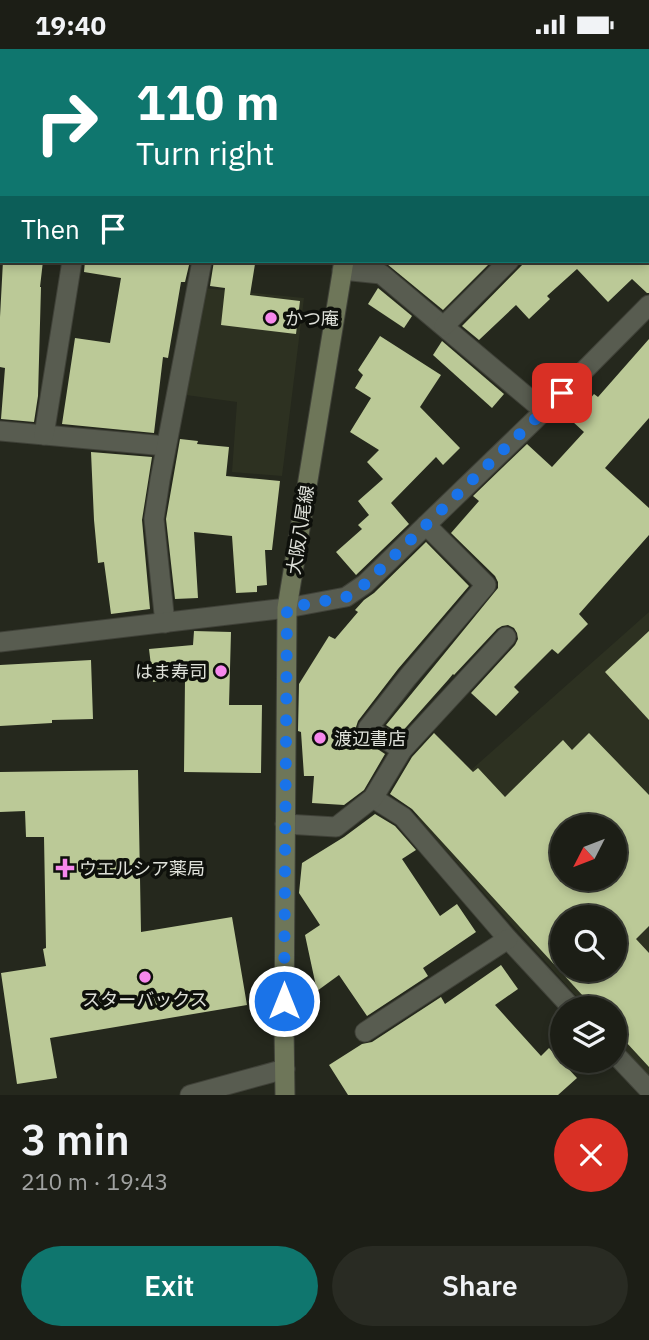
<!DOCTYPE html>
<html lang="en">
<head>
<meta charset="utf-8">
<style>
  body { margin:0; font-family:"IBM Plex Sans","Noto Sans JP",sans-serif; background:#292b23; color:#f1f3f6; height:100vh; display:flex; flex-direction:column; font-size:26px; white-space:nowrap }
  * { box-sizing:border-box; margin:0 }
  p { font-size:23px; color:#a0a2a1 }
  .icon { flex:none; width:38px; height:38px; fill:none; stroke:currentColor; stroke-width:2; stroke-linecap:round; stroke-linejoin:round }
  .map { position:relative; height:1046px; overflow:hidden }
  .details { display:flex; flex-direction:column; background:#1c1e16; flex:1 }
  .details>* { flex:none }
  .top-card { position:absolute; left:0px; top:0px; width:649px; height:214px; box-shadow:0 4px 10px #0003,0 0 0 2px #3a3c35; background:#0f766e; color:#fff; overflow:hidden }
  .needle { width:46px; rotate:228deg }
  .controls { position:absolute; left:550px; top:765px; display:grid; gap:14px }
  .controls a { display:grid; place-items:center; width:77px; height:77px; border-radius:50%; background:#1c1e16; box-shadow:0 4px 10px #0003,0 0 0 2px #3a3c35; font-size:35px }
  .pin { position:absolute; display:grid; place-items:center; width:60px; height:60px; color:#fff; margin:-30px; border-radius:14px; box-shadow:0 4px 10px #0006 }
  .me { position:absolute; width:77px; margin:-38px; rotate:0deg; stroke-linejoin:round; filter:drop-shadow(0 0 5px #0008) }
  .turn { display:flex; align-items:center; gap:24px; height:147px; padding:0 21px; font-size:32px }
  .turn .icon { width:91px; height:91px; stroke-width:2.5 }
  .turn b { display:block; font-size:49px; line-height:60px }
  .then { display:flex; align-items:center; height:66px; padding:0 21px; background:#0003; gap:14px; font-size:26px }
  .round { display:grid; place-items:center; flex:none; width:74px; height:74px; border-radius:37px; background:#292b23 }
  .overview { display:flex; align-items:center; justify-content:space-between; height:119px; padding:0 21px }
  h1 { font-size:42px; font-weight:600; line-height:52px }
  .cta { display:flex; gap:14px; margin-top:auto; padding:14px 21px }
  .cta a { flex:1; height:80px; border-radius:42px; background:#0f766e; color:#fff; font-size:28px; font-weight:600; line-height:80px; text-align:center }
  .cta a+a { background:#292b23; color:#f1f3f6 }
  .status { display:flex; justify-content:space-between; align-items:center; height:49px; padding:0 35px; background:#1c1e16; direction:ltr }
  .status svg { height:19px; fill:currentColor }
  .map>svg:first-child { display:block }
</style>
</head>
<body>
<div class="status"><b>19:40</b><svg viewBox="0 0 49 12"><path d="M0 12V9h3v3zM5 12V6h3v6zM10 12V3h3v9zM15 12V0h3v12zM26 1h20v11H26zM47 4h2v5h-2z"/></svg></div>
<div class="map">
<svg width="649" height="1046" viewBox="0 0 649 1046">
  <rect width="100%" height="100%" fill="#25281d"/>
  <!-- built -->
  <g fill="#2d3121" fill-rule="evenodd">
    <path d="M203,239L304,249L282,427L232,423L237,353L186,346Z"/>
    <path d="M649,563V1029L614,990V959H587L417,769ZM562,777H614V830H562ZM562,868H614V920H562Z"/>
  </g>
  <!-- building -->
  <g fill="#bbc997" fill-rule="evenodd">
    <path d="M3,212H43L40,238H41L38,347L34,373L1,370L5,319L0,318V268Z"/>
    <path d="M85,212H190L185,233H181L168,309L163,308L154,384L62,375L75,289L110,294L121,229L84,223Z"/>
    <path d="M214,212H234L255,215L250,246L300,252L296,285L221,276L225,239L210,237Z"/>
    <path d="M387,212H486L489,215L443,261L387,215Z"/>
    <path d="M526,212H649V244H647L632,230L608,253L577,220L547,247L550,250L529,270L516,256L479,291L462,277Z"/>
    <path d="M378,239L412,267L404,279L368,255Z"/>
    <path d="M380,287L441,326L420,358L460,399L443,416L436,408L391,454L409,475L356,526L336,503L362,480L358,476L369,466L358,452L383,430L367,413L379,401L350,383L371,349L355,339L363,326L358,321Z"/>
    <path d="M649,290V369L605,419L649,459V486L579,565L588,575L558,605L552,600L514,638L519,643L496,667L471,644L515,596L518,590L517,584L514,579L508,576L502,577L497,580L454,626L453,625L448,631L400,685L386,676L498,539V533L495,527L451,484L479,452L473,447L527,395L552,418L584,383L572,372L594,345L598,348Z"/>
    <path d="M442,292L504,345L492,359L433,306Z"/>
    <path d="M180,390L198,392L197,395L229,398L226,427L280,432L272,501H265L267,536L257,537V543L236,544L232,487L194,483L198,549L175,550L166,470Z"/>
    <path d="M91,403L152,408L142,471L150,560L111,565L104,513L98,514L94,471Z"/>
    <path d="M426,493L469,537L398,620L358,672L356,678L357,685L361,689L385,705L364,741L344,756L312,754L314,727H304L301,683L298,682L299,635L329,587L335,590L358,563L355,561L364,551L374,544Z"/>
    <path d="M194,582L231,583L229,656H262L261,724L184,723L185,630L153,633L149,600L193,596Z"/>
    <path d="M649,582V671L605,623Z"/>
    <path d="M91,611L93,670L52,671V674L0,677V616Z"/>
    <path d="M434,684L473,723L478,719L505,748L563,691L572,701L589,684L649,746V877L636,890L649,904V1018L614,980V959H594L412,760L390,745L412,708ZM562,777H614V830H562ZM562,868H614V920H562Z"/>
    <path d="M138,721L141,883L232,868L247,956L50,989L57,1029L17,1035L1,924L46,917L43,900L46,899L44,788H26L25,762L0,763V723Z"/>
    <path d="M375,765L395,777L416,801L402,810L440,867L457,855L476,883L423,919L428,927L367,967L339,926L317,942L305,886L320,876L299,844L302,814L344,788Z"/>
    <path d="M501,916L518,940L495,956L541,1007L549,999L577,1029L558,1046H348L329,1016L362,995L372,993L441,948L445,955Z"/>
  </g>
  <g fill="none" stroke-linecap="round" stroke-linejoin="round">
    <defs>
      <path id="service" d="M638,2L640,0"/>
      <g id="minor">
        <path d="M109,2L110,0"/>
        <path d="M247,2L248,0"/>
        <path d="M0,44H2"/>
        <path d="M648,74L649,72"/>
        <path d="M342,221L381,225L544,362"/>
        <path d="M444,277L509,212"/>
        <path d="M0,382L166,397"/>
        <path d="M44,386L72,212"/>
        <path d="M165,574L154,470L160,431L202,212"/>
        <path d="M0,593L287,559L346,548L365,535L544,362L649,256"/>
        <path d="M402,701L368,679L408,628L486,536L426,476"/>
        <path d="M373,749L403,768L508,890L572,959"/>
        <path d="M285,775L336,778L373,749L402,701L506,588"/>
        <path d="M365,983L508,890"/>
        <path d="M614,1004L649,1041"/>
        <path d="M190,1046L285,1020"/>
      </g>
      <g id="secondary">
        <path d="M391,2V0"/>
        <path d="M285,1046L284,978L287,559L344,212"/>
      </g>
    </defs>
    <!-- service casing -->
    <use href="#service" stroke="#404239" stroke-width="11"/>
    <!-- minor casing -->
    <use href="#minor" stroke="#404239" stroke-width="21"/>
    <!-- secondary casing -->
    <use href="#secondary" stroke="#404239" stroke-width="21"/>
    <!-- service -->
    <use href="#service" stroke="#585c50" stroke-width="10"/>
    <!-- minor -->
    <use href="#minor" stroke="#585c50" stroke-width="19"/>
    <!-- secondary -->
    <use href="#secondary" stroke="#6e7659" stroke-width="19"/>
  </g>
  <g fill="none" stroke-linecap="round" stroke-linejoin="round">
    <!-- route -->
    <path stroke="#1a73e8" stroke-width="12" stroke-dasharray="0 21.6" d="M284,952L287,559L346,548L365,535L562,344"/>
  </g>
  <!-- markers -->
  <g fill="#f688ec" stroke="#0e100b" stroke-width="2.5">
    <circle cx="271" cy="269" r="7"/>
    <circle cx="221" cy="622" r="7"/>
    <circle cx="320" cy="689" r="7"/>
    <path d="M61.5 808.5h7v7h7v7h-7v7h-7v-7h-7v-7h7z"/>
    <circle cx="145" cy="928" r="7"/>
  </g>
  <g text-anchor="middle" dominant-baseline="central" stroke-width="7" stroke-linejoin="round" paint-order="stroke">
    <!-- poi labels -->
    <g font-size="18" fill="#dee0d9" stroke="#0e100b" text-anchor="start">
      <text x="285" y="269">かつ庵</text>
      <text x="207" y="622" text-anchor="end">はま寿司</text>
      <text x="334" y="689">渡辺書店</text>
      <text x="79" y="819">ウエルシア薬局</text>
      <text x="145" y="950" text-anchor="middle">スターバックス</text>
    </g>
    <!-- street labels -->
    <g font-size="18" fill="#dee0d9" stroke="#0e100b">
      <text transform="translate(300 481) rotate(-81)">大阪八尾線</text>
    </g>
  </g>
</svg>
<div class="controls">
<a><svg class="needle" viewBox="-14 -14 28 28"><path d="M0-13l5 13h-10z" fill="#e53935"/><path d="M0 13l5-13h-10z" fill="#a0a2a1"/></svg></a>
<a><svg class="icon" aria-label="search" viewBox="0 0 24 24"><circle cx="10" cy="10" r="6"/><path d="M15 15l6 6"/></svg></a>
<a><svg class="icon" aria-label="layers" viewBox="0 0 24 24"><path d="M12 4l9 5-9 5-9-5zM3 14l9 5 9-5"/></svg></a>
</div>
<div class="pin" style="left:562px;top:344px;background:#d93025"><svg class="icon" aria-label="arrive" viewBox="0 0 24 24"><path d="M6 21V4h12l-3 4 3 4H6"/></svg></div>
<svg class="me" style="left:284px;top:952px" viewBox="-20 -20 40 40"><circle r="17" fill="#1a73e8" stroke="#fff" stroke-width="3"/><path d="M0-11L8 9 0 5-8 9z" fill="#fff"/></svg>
<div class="top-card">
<div class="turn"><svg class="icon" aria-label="right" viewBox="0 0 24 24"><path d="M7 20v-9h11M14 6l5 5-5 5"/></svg><div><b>110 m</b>Turn right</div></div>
<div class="then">Then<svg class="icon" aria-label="arrive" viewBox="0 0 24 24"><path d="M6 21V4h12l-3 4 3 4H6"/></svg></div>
</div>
</div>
<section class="details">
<div class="overview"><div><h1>3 min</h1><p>210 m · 19:43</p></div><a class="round" style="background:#d93025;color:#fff"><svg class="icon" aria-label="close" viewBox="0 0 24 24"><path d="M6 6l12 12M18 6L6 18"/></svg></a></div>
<div class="cta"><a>Exit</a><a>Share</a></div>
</section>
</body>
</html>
